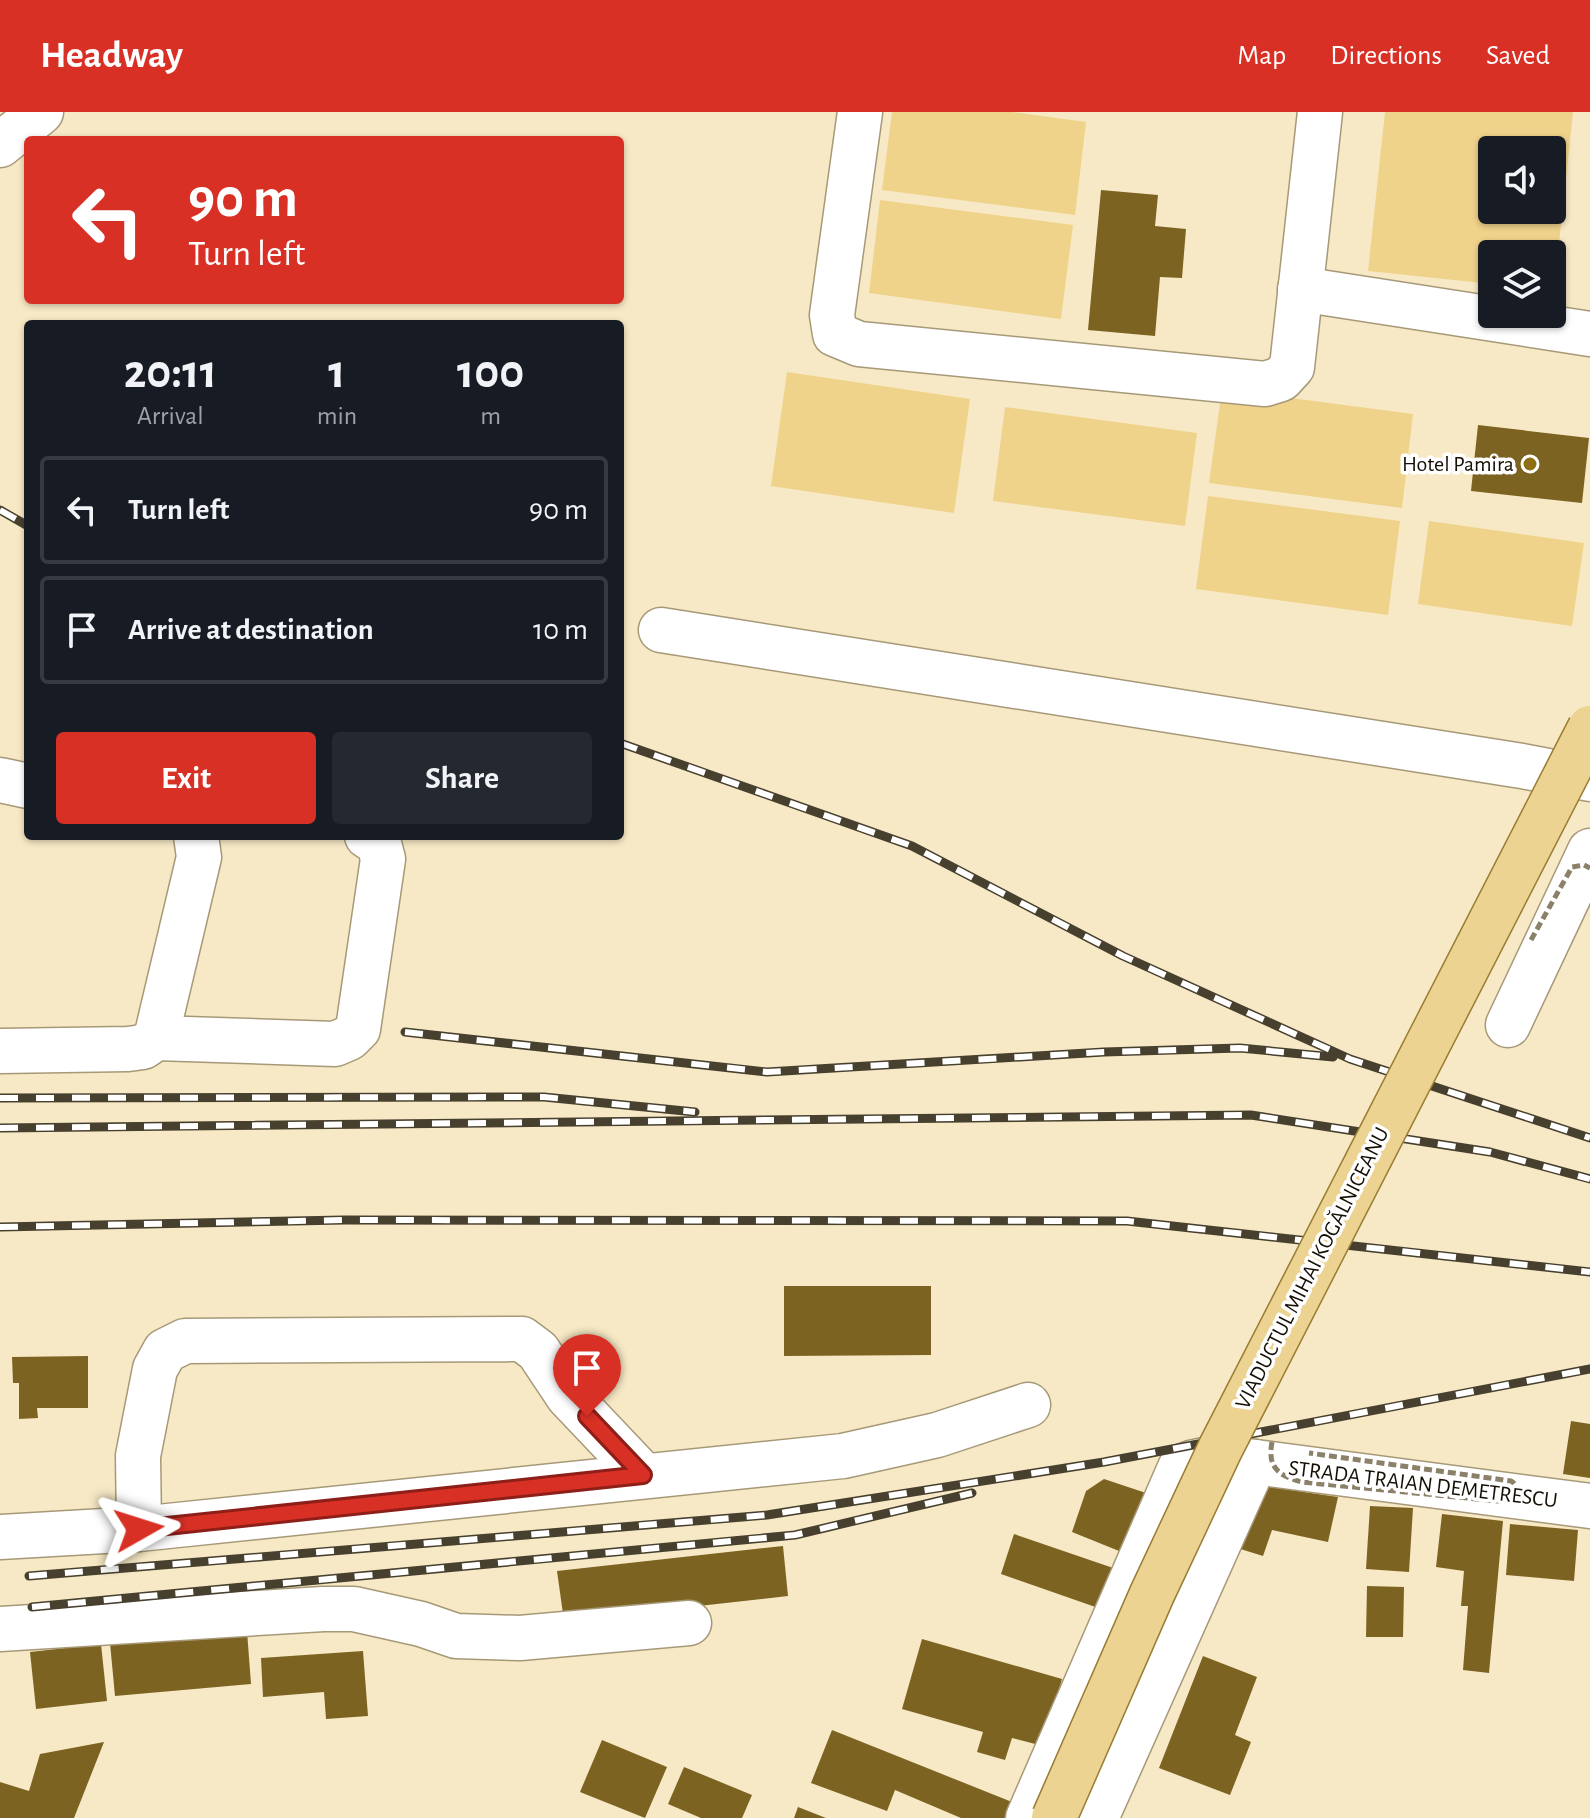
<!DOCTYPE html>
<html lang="en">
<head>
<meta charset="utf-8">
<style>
  body { margin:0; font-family:"Alegreya Sans",sans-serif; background:#242831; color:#f1f3f6; height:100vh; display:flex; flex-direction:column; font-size:30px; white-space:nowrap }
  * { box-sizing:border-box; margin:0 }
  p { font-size:26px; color:#9ea1a6 }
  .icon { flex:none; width:44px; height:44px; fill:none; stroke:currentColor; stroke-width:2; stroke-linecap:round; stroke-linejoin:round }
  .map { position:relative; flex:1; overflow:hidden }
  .sheet { position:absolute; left:24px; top:208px; width:600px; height:520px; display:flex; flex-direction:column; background:#171b24; border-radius:8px; box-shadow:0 2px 6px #0004 }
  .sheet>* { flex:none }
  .banner { position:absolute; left:24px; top:24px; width:600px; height:168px; border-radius:8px; box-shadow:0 2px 6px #0004; background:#d93025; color:#fff; overflow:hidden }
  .buttons { position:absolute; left:1478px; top:24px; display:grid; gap:16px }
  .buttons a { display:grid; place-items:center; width:88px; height:88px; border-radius:8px; background:#171b24; box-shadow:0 2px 6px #0004; font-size:40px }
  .pin { position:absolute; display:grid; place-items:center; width:68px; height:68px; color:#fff; margin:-82px -34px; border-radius:50% 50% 50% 0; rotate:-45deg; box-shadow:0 0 8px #0007 }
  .pin .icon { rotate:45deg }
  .me { position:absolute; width:88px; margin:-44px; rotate:84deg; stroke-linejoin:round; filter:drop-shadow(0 0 6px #0008) }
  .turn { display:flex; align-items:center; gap:28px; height:168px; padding:0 32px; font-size:36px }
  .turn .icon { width:104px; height:104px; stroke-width:2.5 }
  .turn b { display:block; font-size:56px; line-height:68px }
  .eta { display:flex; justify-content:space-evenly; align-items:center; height:136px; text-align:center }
  .eta b { font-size:48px; font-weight:700; line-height:56px }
  .primary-button { display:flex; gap:16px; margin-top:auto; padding:16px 32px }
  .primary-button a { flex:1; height:92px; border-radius:8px; background:#d93025; color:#fff; font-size:32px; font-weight:700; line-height:92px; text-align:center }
  .primary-button a+a { background:#242831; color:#f1f3f6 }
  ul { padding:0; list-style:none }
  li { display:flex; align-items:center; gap:24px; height:108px; margin:0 16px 12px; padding:0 16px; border:4px solid #363941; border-radius:8px }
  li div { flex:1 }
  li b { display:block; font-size:30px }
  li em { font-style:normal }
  header { display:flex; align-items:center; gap:48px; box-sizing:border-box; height:112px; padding:0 40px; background:#d93025; color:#fff }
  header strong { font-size:38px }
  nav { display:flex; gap:44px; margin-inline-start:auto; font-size:28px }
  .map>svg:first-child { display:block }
</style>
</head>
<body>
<header>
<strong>Headway</strong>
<nav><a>Map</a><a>Directions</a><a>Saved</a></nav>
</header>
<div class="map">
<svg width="1590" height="1706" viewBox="0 0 1590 1706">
  <rect width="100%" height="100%" fill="#f7e9c5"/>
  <!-- green -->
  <g fill="#f0d38a" fill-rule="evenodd">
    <path d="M892,0H1012L1086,10L1075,103L882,78Z"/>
    <path d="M1385,0H1573L1554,179H1552V142H1492V172L1368,159ZM1492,38H1552V98H1492Z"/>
    <path d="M880,88L1073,113L1061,207L869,181Z"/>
    <path d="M787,260L970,287L954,401L771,374Z"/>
    <path d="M1222,277L1413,302L1402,396L1209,371Z"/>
    <path d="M1005,295L1197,321L1185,414L993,389Z"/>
    <path d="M1208,384L1400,409L1388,503L1196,477Z"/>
    <path d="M1429,409L1584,431L1572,514L1418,492Z"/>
  </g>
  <!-- building -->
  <g fill="#7c6322">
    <path d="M1101,78L1158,83L1155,114L1186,117L1182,166L1160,165L1155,224L1088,218Z"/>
    <path d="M1478,313L1589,326L1582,391L1471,379Z"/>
    <path d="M784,1174H931V1243L784,1244Z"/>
    <path d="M88,1244V1296H37L38,1306L19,1307V1271H13L12,1245Z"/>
    <path d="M1571,1309L1590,1312V1366L1563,1362Z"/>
    <path d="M1104,1367L1149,1382L1124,1441L1072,1420L1086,1379Z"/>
    <path d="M1257,1373L1338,1385L1328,1430L1272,1418L1263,1444L1234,1435Z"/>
    <path d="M1370,1394L1413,1396L1409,1460L1366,1457Z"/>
    <path d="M1442,1402L1503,1409L1489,1561L1463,1558L1468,1494H1461L1464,1459L1436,1455Z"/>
    <path d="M1510,1412L1578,1418L1574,1469L1506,1463Z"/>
    <path d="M1014,1422L1119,1458L1104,1498L1001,1462Z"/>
    <path d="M783,1434L788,1484L564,1509L557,1459Z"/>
    <path d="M1367,1474L1404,1475L1403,1525H1366Z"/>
    <path d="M247,1519L251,1572L115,1584L110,1531Z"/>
    <path d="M922,1527L1062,1567L1043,1634L1012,1626L1005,1648L977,1640L983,1620L902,1597Z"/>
    <path d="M101,1532L107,1589L36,1597L30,1540Z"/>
    <path d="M363,1539L368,1604L326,1607L324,1580L263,1585L261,1546Z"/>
    <path d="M1203,1544L1257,1565L1235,1623L1251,1630L1230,1683L1159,1656Z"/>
    <path d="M832,1618L1017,1692L1012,1706H961L895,1678L887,1699L811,1671Z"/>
    <path d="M602,1628L667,1655L645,1706L580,1680Z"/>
    <path d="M104,1630L74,1706H0V1670L29,1679L40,1642Z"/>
    <path d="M684,1655L752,1683L742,1706H701L668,1692Z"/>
    <path d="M798,1695L826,1706H794Z"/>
  </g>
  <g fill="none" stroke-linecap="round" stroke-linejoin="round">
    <defs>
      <g id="minor">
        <path d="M860,0L832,203L835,222L859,232L1265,272L1281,267L1292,255L1320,0"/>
        <path d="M0,33L41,0"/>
        <path d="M1300,177L1590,222"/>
        <path d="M661,518L1522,654L1590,667"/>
        <path d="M0,668L28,674"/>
        <path d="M1508,913L1590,739"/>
        <path d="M156,926L335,932L349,926L358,917L383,747L379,732L367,724"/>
        <path d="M0,939L128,937L143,935L156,926L199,745L196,724"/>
        <path d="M1255,1350L1590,1394"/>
        <path d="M139,1417L138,1344L155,1257L165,1239L185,1229L522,1227L538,1239L568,1284L643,1363"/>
        <path d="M0,1425L139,1417L843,1344L937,1323L1028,1293"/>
        <path d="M0,1517L323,1497H354L421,1512L456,1524L520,1526L689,1511"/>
        <path d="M1028,1706L1180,1356C1203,1343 1229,1348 1255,1350L1096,1706"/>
      </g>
    </defs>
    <!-- minor casing -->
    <use href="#minor" stroke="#a79978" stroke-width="47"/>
    <!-- minor -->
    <use href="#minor" stroke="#fff" stroke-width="44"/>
    <defs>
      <g id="rail">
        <path d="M0,398L28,414"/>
        <path d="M620,631L912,734L1123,844L1350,947L1590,1026"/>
        <path d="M405,920L767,960L1104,940L1240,936L1333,945"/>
        <path d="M0,986L544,985L695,1000"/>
        <path d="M0,1016L1251,1003L1490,1040L1590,1067"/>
        <path d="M0,1115L344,1108L1127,1109L1590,1160"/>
        <path d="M29,1464L767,1403L1104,1350L1590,1257"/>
        <path d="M32,1495L795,1423L972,1381"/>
      </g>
    </defs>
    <!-- rail casing -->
    <use href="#rail" stroke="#48402f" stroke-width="9"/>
    <!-- rail -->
    <use href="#rail" stroke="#fff" stroke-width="6" stroke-dasharray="18" stroke-linecap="butt"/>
    <defs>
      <path id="major-bridge" d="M1054,1706L1152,1482L1220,1337L1590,616"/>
    </defs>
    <!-- major-bridge casing -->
    <use href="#major-bridge" stroke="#987c32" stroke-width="47" stroke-linecap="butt"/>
    <!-- path-bridge -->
    <g stroke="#8b8169" stroke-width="5" stroke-dasharray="8 4" stroke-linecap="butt">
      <path d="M1531,828L1572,755L1584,753L1590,756"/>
      <path d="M1272,1330C1267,1356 1279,1364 1302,1370L1508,1390L1514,1387C1519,1380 1518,1373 1511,1369L1309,1341"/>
    </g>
    <!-- major-bridge -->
    <use href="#major-bridge" stroke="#ecd392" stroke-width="44"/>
  </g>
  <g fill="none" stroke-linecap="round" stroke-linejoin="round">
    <defs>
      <path id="route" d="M139,1417L643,1363L587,1304"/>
    </defs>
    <!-- route casing -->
    <use href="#route" stroke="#8d1f18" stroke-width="20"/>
    <!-- route -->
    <use href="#route" stroke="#d93025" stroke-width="14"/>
  </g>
  <!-- markers -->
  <circle fill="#8e6f13" stroke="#fff" stroke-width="3" cx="1530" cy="352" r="8"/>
  <g text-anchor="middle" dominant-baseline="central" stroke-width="7" stroke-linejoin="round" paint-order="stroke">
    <!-- poi labels -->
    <g font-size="22" fill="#150f04" stroke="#fff" text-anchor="end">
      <text x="1514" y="352">Hotel Pamira</text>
    </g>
    <!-- street labels -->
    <g font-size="22" fill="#150f04" stroke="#fff">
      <text transform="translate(1312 1156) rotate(-63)">VIADUCTUL MIHAI KOGĂLNICEANU</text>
      <text transform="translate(1423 1372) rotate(7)">STRADA TRAIAN DEMETRESCU</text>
    </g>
  </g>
</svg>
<div class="buttons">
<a><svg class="icon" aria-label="sound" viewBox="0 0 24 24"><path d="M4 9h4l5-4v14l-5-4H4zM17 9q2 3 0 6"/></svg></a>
<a><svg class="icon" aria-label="layers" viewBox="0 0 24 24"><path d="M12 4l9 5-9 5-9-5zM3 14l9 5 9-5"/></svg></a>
</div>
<div class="pin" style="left:587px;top:1304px;background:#d93025"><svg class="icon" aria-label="arrive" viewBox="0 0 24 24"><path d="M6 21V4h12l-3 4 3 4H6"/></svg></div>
<svg class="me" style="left:139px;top:1417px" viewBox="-20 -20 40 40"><path d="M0-17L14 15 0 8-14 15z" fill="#d93025" stroke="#fff" stroke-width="4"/></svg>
<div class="banner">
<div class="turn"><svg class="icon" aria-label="left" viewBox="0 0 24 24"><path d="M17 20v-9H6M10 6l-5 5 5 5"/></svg><div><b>90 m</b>Turn left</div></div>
</div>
<section class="sheet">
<div class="eta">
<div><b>20:11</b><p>Arrival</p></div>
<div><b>1</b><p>min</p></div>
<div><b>100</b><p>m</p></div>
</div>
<ul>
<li><svg class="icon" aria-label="left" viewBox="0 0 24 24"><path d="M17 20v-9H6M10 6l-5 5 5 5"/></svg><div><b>Turn left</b></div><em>90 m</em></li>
<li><svg class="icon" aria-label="arrive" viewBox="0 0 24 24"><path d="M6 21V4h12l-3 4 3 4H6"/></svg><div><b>Arrive at destination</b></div><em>10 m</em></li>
</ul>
<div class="primary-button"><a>Exit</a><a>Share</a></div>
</section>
</div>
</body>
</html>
